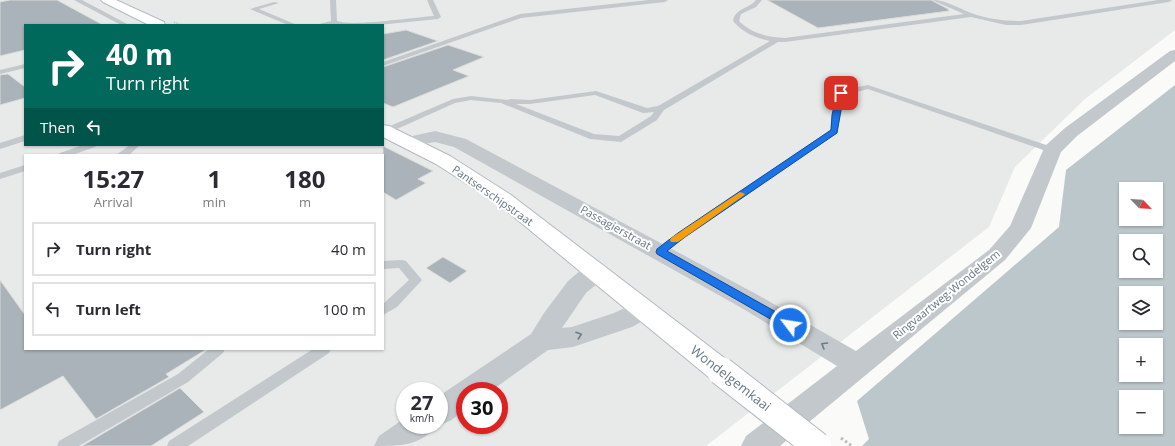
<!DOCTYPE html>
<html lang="en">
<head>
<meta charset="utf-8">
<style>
  body { margin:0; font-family:"Open Sans",sans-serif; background:#f7f7f7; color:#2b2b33; height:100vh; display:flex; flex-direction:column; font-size:15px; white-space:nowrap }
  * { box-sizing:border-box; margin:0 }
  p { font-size:13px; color:#7c7c81 }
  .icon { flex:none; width:22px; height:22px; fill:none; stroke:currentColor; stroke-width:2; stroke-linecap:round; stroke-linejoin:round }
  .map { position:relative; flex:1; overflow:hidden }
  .sheet { position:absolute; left:24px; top:154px; width:360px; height:196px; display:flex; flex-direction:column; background:#fff; border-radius:0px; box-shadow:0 1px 3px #0004 }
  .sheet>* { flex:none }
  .banner { position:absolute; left:24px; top:24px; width:360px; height:122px; border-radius:0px; box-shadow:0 1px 3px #0004; background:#00695c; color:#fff; overflow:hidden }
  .needle { width:26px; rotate:115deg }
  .fabs { position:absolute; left:1119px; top:182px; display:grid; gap:8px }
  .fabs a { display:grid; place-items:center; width:44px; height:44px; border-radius:0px; background:#fff; box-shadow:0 1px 3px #0004; font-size:20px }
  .speed { position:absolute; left:396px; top:382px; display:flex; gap:8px; font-size:20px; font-weight:700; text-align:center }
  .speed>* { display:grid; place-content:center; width:52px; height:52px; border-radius:50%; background:#fff; box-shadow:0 1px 3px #0004; line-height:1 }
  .speed small { font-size:10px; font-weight:400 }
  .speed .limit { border:6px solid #d22; background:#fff; color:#111 }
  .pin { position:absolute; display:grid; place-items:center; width:34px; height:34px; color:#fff; margin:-17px; border-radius:8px; box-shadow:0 2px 6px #0006 }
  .me { position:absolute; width:44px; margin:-22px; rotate:301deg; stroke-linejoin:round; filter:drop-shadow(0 0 3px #0008) }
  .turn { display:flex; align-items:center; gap:14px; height:84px; padding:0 16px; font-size:18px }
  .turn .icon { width:52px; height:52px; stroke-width:2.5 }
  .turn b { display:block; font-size:28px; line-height:34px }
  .then { display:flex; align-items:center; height:38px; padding:0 16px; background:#0003; gap:8px; font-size:15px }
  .eta { display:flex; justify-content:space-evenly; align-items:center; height:68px; text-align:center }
  .eta b { font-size:24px; font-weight:700; line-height:28px }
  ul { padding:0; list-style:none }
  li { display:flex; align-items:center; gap:12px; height:54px; margin:0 8px 6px; padding:0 8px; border:2px solid #e1e1e2; border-radius:0px }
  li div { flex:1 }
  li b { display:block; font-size:15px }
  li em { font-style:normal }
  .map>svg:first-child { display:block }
</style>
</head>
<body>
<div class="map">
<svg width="1175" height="446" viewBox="0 0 1175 446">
  <rect width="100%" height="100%" fill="#fafaf8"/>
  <!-- built -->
  <path fill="#e8e9e9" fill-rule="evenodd" d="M0,0H1175V30L1085,99L1015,167L989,227L706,446H0ZM25,25H383V145H25ZM25,155H383V349H25ZM405,391H439V425H405ZM465,391H499V425H465Z"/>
  <!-- water -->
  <path fill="#bbc7cb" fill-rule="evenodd" d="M1175,85V446H862L869,439L857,401L1059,227L1066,170ZM1126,189H1156V219H1126ZM1126,241H1156V271H1126ZM1126,293H1156V323H1126ZM1126,345H1156V375H1126ZM1126,397H1156V427H1126Z"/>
  <!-- building -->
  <g fill="#aab3b9" stroke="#dcdcda">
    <path d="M10,0H57L103,25H25V50L0,56V2Z"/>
    <path d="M767,0H931L948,9L949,11L818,28Z"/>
    <path d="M406,30L438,41L383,60V34Z"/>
    <path d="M448,45L484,57L453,70L469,76L393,107L383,103V67Z"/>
    <path d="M8,74L25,87V98L0,105V75Z"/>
    <path d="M383,146L433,171L418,179L426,183L396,200L383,192Z"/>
    <path d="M443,257L467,271L450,283L426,268Z"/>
    <path d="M0,280L25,315V349H207L166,374L169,377L96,419L63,376L0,410Z"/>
    <path d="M180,388L204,412L151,446H82Z"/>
  </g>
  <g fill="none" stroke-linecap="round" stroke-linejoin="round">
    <defs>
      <g id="secondary">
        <path d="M101,0H116L164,22L165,25H149L103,2Z"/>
        <path d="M383,125L389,126L450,156L511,195L731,363L735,371L731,379L721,382L711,379L497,203L436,164L383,137Z"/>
      </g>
    </defs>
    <!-- secondary casing -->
    <use href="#secondary" stroke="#b3babf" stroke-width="2"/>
    <!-- path -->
    <path stroke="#bbbfc2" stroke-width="1.5" stroke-dasharray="1 1" stroke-linecap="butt" d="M174,22L181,25"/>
    <!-- lane -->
    <g fill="#c3c8cc" fill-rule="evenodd">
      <path d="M74,0H82L129,25H121Z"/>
      <path d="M330,0H336L337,21C352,27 415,17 434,16L427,0H433L441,17L438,19L378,25H316L331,21Z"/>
      <path d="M649,0H668L665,2L521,18L383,66V62L520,14Z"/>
      <path d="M756,0H762L756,7L741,14L739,21C752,34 768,37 785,38L964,14L932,0C946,0 958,8 971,13C987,19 1005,21 1021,21L1158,0H1172L1169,2L1021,25H1006L971,17L785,42H778L664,110L657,120L621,142L590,139L501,103L471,100L455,103L388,133H383V129L453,99L471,96L507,100L511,99L530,100L596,91L647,108L658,106L770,41C756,38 743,33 733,21C735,8 749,9 756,0ZM595,95L643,113L654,112L651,116L619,136L594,134L516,104H530Z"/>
      <path d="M274,2L279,3L259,9L297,25H288L250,9Z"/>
      <path d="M25,64V68L0,74V70Z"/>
      <path d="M868,85L1055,148L1057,150L1055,152H1049L868,89L845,95L837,133L673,246L664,255H656L654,252L665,242L830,130L832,115L838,91Z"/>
      <path d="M25,135V141L0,149V143Z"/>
      <path d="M83,145H97L95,147L72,155H58L60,153Z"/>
      <path d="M130,145H140L129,155H116Z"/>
      <path d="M25,165V171L0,179V173Z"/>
      <path d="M402,260L406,261L422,280L397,307L383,315V304L409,280L399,268L383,269V261Z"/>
      <path d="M209,349H225L223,353L188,382L79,446H57L59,441L178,374Z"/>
      <path d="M313,349H331L329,353L188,446H167L169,441Z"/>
    </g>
    <!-- street -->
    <g fill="#c3c8cc" fill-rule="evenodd">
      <path d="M1175,50V61L1077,136L1061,152L1031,228L1005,260L780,446H741L746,436L837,366L740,307L454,147L435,142L409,147L403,146L400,142L403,138L435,131L466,139L758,295L856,351L989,250L1010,226L1045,146L1065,128L1170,51Z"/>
      <path d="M596,263L605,265L608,271L605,277L586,293L562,328L572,327L614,313L635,303L644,300L653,303L657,309L653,315L632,327L573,347L548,350L491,391H465V410L450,421L439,425V396L531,334L544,313L568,281L587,265Z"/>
      <path d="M405,418V425H436C422,446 400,446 374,446L379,436Z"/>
    </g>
    <!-- secondary -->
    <use href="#secondary" fill="#fff" fill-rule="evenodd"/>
    <defs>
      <path id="secondary-bridge" d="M721,371L817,446"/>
    </defs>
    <!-- secondary-bridge casing -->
    <use href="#secondary-bridge" stroke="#b3babf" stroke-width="30" stroke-linecap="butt"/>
    <!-- path-bridge -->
    <path stroke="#bbbfc2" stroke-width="3" stroke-dasharray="2.5 2.5" stroke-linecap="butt" d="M841,438L852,446"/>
    <!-- secondary-bridge -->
    <use href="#secondary-bridge" stroke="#fff" stroke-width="28"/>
  </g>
  <!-- one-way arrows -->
  <defs><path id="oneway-chevron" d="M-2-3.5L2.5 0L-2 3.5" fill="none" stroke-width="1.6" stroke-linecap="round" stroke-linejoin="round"/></defs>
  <g stroke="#6a7a87">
    <use href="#oneway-chevron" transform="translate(579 335) rotate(-19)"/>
    <use href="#oneway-chevron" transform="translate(824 345) rotate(-149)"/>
  </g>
  <!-- route -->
  <path fill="#1a73e8" stroke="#114b97" d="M841,91L844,93L837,133L685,237L667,251L794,322L795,325L794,328H786L657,254L656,252L657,249L678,233L831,130L832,115L837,93Z"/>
  <!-- slow -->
  <path fill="#f59e0b" d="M740,192L743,193L745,194L743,196L678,242H671L670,240L671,238Z"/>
  <g text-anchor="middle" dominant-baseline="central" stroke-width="4" stroke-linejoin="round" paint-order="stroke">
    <!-- street labels -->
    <g font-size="11" fill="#657683" stroke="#fff">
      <text transform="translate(493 195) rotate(35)">Pantserschipstraat</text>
      <text transform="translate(616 227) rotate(29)">Passagierstraat</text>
      <text transform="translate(946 294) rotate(-39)">Ringvaartweg-Wondelgem</text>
    </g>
    <!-- near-street labels -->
    <g font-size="13" fill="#657683" stroke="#fff">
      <text transform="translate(731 378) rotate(38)">Wondelgemkaai</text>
    </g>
  </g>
</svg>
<div class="fabs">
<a><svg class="needle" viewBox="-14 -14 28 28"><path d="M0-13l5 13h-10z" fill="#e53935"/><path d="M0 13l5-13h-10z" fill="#7c7c81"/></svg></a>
<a><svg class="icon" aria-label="search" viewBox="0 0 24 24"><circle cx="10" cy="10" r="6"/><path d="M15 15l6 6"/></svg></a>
<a><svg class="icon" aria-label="layers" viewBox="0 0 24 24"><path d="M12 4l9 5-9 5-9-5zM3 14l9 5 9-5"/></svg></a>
<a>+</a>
<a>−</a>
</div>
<div class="speed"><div>27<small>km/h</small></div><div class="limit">30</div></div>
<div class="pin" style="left:841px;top:93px;background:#d93025"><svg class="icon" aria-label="arrive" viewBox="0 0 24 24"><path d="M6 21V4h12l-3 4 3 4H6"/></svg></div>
<svg class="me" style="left:790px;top:325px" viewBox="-20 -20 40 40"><circle r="17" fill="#1a73e8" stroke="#fff" stroke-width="3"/><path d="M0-11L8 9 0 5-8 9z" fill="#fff"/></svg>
<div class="banner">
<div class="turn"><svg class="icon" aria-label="right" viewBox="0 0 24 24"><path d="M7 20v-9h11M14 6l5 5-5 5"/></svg><div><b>40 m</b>Turn right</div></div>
<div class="then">Then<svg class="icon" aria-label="left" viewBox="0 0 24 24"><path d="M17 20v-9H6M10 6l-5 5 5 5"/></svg></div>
</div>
<section class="sheet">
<div class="eta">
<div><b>15:27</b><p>Arrival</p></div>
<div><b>1</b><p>min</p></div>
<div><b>180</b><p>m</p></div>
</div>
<ul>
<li><svg class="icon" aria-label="right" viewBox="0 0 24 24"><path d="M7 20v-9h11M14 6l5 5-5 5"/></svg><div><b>Turn right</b></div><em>40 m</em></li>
<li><svg class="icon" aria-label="left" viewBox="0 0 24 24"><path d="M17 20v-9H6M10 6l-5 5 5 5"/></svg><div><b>Turn left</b></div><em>100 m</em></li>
</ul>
</section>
</div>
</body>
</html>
